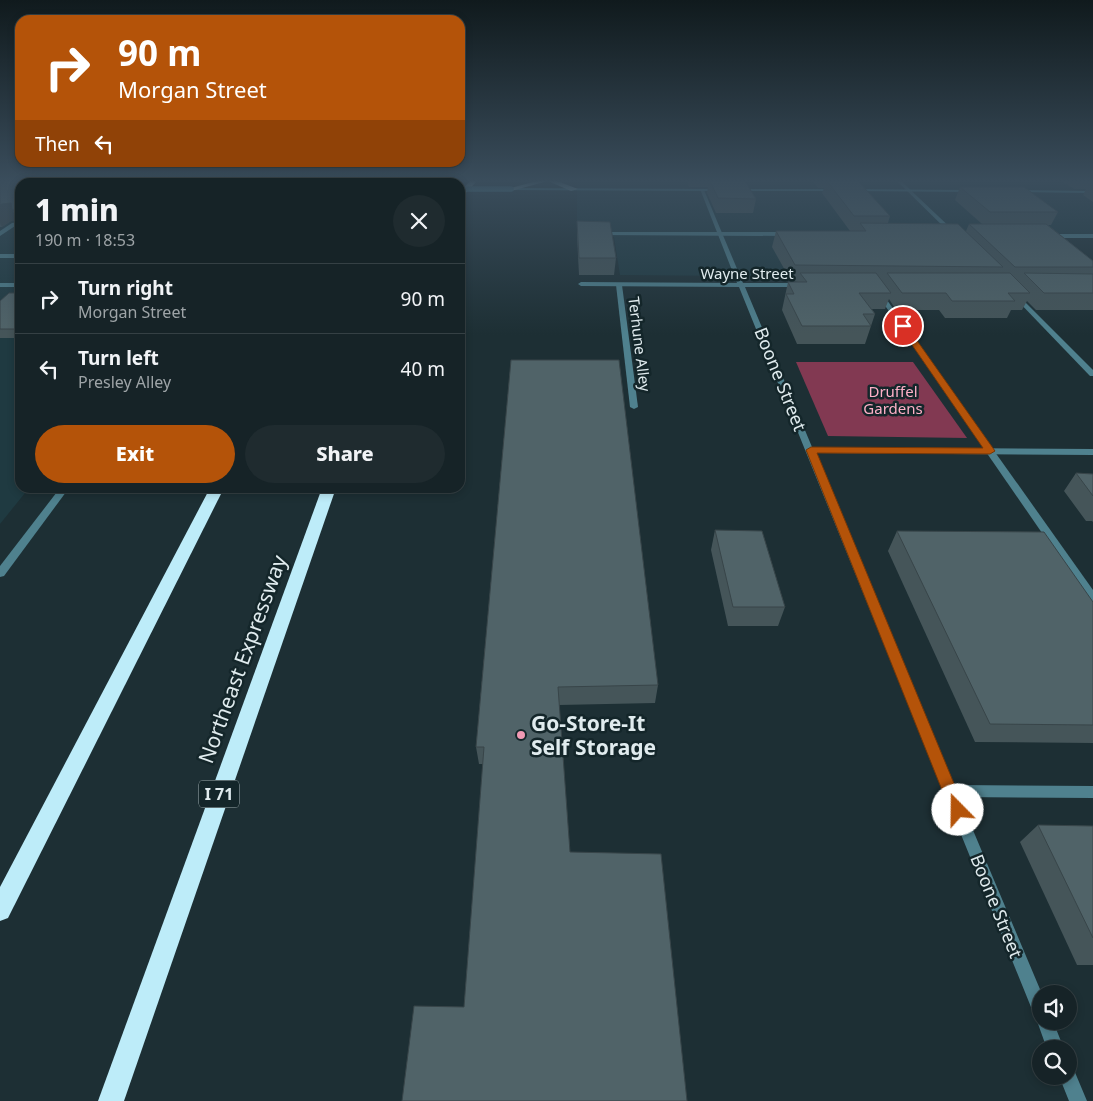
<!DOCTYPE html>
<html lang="en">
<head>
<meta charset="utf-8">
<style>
  body { margin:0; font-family:"Noto Sans",sans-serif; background:#1f2b2f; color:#f1f3f6; height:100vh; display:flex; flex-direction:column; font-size:19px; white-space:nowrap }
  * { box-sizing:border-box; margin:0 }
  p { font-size:16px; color:#9ea4a7 }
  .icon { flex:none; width:28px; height:28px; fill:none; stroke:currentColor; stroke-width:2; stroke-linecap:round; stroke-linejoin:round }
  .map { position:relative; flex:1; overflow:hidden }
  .drawer { position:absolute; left:15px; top:178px; width:450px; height:315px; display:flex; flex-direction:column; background:#162327; border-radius:15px; box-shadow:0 2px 8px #0003,0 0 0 1px #354044 }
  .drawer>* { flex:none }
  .guide { position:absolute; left:15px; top:15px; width:450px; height:152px; border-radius:15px; box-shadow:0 2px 8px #0003,0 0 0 1px #354044; background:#b45309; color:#fff; overflow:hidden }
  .controls { position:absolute; left:1032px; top:985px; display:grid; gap:10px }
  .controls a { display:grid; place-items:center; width:45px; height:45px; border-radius:50%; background:#162327; box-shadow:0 2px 8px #0003,0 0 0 1px #354044; font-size:25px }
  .pin { position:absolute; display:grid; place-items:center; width:42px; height:42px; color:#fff; margin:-21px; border:2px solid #fff; border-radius:50%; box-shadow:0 1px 5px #0007 }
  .me { position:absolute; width:55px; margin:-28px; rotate:338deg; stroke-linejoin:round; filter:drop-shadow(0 0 4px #0008) }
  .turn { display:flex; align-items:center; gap:18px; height:105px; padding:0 20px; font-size:22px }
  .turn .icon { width:65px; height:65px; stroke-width:2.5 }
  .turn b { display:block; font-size:35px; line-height:42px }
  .then { display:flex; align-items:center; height:48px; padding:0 20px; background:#0003; gap:10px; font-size:19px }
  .round { display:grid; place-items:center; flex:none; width:52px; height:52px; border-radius:26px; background:#1f2b2f }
  .headline { display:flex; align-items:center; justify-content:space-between; height:85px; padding:0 20px }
  h1 { font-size:30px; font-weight:800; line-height:38px }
  .primary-button { display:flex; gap:10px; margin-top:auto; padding:10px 20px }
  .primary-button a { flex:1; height:58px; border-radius:30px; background:#b45309; color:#fff; font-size:20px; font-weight:800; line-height:58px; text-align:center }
  .primary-button a+a { background:#1f2b2f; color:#f1f3f6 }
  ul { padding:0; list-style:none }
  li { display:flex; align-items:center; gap:15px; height:70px; padding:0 20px; border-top:1px solid #354044 }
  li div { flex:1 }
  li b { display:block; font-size:19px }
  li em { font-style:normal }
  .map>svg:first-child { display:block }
</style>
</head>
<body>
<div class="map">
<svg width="1093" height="1101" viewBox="0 0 1093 1101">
  <rect width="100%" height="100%" fill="#1d2f34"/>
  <!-- built -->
  <g fill="#1f3a41">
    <path d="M577,181H1093V234L802,232L832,277L620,275L614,237L577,236Z"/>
    <path d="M20,198V488H29L0,524V211Z"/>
  </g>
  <!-- green -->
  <path fill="#823952" d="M796,362H913L967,438L828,436Z"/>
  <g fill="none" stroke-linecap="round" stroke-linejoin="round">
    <!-- lane -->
    <g fill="#4f818e" fill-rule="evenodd">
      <path d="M20,222V226H15L0,236V231L12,223Z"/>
      <path d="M597,232H787L790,234L787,236L599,235L596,233Z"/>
      <path d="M1093,234V238H1049L1046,236L1049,234Z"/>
      <rect x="0" y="254" width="20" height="4"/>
      <path d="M619,283L622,285L638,407L634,409L630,407L616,285Z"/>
      <path d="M878,293H882L1093,590V602L1089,601L877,294Z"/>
    </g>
    <!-- street -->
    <g fill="#4f818e" fill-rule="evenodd">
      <path d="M897,181H901L955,232V234H951Z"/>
      <path d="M700,189L704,190L743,283H800L803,285L800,287H745L812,447L1093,449V455L815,453L954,785L1093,786V798L959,797L1042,994L1041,1021H1053L1064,1049H1047L1037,1021L1038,1019L1035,1018L1033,1012L739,287L581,286L578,284L581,282L737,283Z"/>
      <rect x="0" y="283" width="20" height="4"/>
      <path d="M1014,295H1018L1093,370V376H1090L1014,297Z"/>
      <path d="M60,488H69L4,576L0,577V566Z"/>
      <path d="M1069,1068L1074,1070L1087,1101H1069L1059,1076H1069Z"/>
    </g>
    <!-- secondary -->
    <g fill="#5db1c6" fill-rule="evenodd">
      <path d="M511,188L720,189L722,190L720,191L509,190Z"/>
      <path d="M737,189H837L839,190L837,191H739Z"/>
      <path d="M852,189L972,190L974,191L972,192L854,191Z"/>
      <path d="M1015,190L1093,191V193L1017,192Z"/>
    </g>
    <!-- highway -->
    <g fill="#bdecf9" fill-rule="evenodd">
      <path d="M470,181H477L460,199V192Z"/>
      <path d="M537,181H557L578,189L571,191L548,181L511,191L507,189Z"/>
      <path d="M210,488H224L8,918L0,921V887Z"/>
      <path d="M322,488H336L124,1101H98Z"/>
    </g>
    <!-- secondary-bridge -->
    <path stroke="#5db1c6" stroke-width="5.5" d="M460,189H511"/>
  </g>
  <!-- wall -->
  <g fill="#455559">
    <path d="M0,181L20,182V225L18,220L11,221L2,227H0Z"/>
    <path d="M687,181H793V182H746L756,199L753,213H716L707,193L708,187H689Z"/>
    <path d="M813,181H858L890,216L888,223L966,231L969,224H982L955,200L960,187L1058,212L1051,225H1048L1093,261V310H1036L1027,301L1022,310H1011L1007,318H945L939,310H896L889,299L885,309H872L875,314L865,344H797L782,310L788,282H798L791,281L772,247L776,231H850L822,193L824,188H818Z"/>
    <path d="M1062,181H1093V202L1083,195L1086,189H1074Z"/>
    <path d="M577,221L616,258L614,275H579L577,236Z"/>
    <path d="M20,293V338H0V301Z"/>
    <path d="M511,360L658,685L655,703L559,705L464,1007L483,764H479L476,747Z"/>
    <path d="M1076,473L1093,474V522L1092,521H1086L1064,491Z"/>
    <path d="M715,530L785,607L778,626H728L711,550Z"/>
    <path d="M897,531L1093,602V743L975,742L888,551Z"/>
    <path d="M1038,825L1093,826V965H1077L1020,842Z"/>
  </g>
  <!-- shaded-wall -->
  <g fill="#384549">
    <path d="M260,181H278L277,182H258Z"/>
    <path d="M11,203L12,210L18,220L11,221L2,227L0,223V205L2,204Z"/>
  </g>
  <!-- building -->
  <g fill="#506368" stroke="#384549">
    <path d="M5,181H260L258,182H20V210H12L11,203L2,204L0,205V184Z"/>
    <path d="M710,181H745L756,199L718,198Z"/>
    <path d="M827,181H858L890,216H854Z"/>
    <path d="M960,187H1024L1058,212H990Z"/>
    <path d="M577,221L610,222L616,258H579Z"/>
    <path d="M860,223L958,224L1003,267L795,265L776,231H866Z"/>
    <path d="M969,224H1046L1093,261V267H1015Z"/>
    <path d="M800,273H876L891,293H859L875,314H863L871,326H802L786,294H794L788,282H807Z"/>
    <path d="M887,273H1010L1030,293H1008L1015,301H952L946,293H902Z"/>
    <path d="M1024,273L1093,274V293H1044Z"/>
    <path d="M9,293H20V329H0V301Z"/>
    <path d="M511,360H619L658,685L558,687L570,852L661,854L687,1101H402L414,1006L464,1007L484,747H476Z"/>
    <path d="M1076,473L1093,474V496Z"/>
    <path d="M715,530L762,531L785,607H733Z"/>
    <path d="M897,531L1044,532L1093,602V725L990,724Z"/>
    <path d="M1038,825L1093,826V938Z"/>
  </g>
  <!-- sky -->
  <linearGradient id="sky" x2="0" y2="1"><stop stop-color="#101a1d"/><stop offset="0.54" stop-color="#3a4d5c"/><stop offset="1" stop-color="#3a4d5c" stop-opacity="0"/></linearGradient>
  <rect width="1093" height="335" fill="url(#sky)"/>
  <!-- route -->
  <path fill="#b45309" stroke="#753606" d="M900,325H906L995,451L990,454L817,453L965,810L963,815L958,817L952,815L806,450L811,447L983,448L899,326Z"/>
  <!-- markers -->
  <circle fill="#f19ab4" stroke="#14262a" stroke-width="2" cx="521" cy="735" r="5"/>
  <g text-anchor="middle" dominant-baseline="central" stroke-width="5" stroke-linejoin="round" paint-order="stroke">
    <!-- far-street labels -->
    <g font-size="15" fill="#e0ebee" stroke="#14262a">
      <text x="747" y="273">Wayne Street</text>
      <text transform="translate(640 344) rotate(83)">Terhune Alley</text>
    </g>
    <!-- far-park labels -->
    <g font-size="15" fill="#feb0c7" stroke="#14262a">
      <text x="893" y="391">Druffel<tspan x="893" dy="17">Gardens</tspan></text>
    </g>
    <!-- shield labels -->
    <rect fill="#14262a" stroke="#a3b0b3" stroke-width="1" x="199" y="780.5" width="40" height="27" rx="4"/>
    <g font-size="16" font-weight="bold" fill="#e0ebee">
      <text x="219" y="794">I 71</text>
    </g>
    <!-- street labels -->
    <g font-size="18" fill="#e0ebee" stroke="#14262a">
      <text transform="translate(781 379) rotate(68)">Boone Street</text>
      <text transform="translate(997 906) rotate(68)">Boone Street</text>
    </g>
    <!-- near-street labels -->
    <g font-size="21" fill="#e0ebee" stroke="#14262a">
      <text transform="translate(242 659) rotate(-70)">Northeast Expressway</text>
    </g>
    <!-- near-poi labels -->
    <g font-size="21" font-weight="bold" fill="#e0ebee" stroke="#14262a" text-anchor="start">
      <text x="531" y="723">Go-Store-It<tspan x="531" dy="24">Self Storage</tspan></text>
    </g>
  </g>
</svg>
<div class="controls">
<a><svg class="icon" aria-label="sound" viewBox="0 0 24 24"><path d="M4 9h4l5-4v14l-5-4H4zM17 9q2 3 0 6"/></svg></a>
<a><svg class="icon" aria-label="search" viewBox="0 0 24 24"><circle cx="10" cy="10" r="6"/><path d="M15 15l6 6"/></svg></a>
</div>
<div class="pin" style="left:903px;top:326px;background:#d93025"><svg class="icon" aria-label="arrive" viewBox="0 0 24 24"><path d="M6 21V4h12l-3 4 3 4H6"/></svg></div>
<svg class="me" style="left:958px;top:810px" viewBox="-20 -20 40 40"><circle r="19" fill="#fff"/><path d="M0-13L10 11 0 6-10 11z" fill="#b45309"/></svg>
<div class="guide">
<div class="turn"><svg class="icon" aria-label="right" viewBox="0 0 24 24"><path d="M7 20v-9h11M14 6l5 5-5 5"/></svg><div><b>90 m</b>Morgan Street</div></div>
<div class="then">Then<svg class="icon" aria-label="left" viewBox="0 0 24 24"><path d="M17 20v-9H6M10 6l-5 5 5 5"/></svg></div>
</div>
<section class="drawer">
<div class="headline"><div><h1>1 min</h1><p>190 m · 18:53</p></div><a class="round"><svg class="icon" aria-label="close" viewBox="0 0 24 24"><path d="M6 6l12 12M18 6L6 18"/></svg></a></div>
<ul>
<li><svg class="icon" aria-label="right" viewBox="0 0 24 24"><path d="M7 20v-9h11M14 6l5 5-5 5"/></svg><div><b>Turn right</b><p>Morgan Street</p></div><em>90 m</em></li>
<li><svg class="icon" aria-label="left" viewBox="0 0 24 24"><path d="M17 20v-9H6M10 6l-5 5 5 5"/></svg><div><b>Turn left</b><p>Presley Alley</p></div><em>40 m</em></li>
</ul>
<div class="primary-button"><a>Exit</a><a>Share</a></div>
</section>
</div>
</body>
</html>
